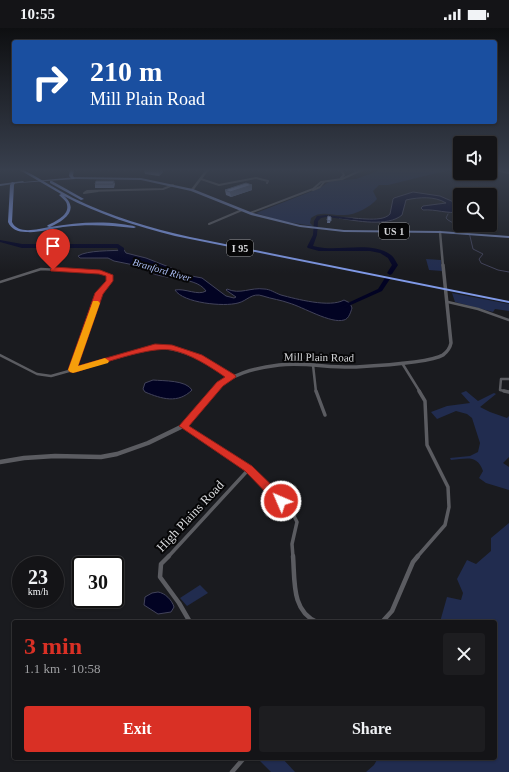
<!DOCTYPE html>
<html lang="en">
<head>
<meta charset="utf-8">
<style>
  body { margin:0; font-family:Georgia,serif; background:#1d1d20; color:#f1f3f6; height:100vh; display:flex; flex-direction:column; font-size:15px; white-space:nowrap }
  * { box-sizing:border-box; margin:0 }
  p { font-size:13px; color:#9d9ea1 }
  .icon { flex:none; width:22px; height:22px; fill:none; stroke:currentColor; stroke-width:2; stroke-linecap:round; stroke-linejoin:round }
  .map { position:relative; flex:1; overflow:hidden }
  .side { position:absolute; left:12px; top:592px; width:485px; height:140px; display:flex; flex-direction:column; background:#141417; border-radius:4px; box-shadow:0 1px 3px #0004,0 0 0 1px #333336 }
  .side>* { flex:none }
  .top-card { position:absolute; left:12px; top:12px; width:485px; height:84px; border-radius:4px; box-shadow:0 1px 3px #0004,0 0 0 1px #333336; background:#1a4fa0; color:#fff; overflow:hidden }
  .controls { position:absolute; left:453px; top:108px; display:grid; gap:8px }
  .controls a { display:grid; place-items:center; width:44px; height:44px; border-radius:4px; background:#141417; box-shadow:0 1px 3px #0004,0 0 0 1px #333336; font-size:20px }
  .speed { position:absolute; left:12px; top:528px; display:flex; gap:8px; font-size:20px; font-weight:700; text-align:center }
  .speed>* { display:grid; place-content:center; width:52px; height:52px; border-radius:50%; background:#141417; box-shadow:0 1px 3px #0004,0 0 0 1px #333336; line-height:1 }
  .speed small { font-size:10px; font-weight:400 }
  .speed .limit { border:2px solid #111; border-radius:6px; background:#fff; color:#111 }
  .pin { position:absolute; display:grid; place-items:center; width:34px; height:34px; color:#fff; margin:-41px -17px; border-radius:50% 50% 50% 0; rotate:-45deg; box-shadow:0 0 4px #0007 }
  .pin .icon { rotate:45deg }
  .me { position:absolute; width:44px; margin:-22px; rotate:315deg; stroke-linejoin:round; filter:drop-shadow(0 0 3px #0008) }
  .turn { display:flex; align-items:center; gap:14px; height:84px; padding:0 12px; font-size:18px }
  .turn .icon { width:52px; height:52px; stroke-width:2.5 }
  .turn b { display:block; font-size:28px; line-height:34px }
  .round { display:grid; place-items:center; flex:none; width:42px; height:42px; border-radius:4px; background:#1d1d20 }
  .summary { display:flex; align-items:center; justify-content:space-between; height:68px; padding:0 12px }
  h1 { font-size:24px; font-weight:700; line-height:30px; color:#d93025 }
  .button { display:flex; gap:8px; margin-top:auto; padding:8px 12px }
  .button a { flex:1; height:46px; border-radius:4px; background:#d93025; color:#fff; font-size:16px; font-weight:700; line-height:46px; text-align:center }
  .button a+a { background:#1d1d20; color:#f1f3f6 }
  .status { display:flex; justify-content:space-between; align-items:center; height:28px; padding:0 20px; background:#141417; direction:ltr }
  .status svg { height:11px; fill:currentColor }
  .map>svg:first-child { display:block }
</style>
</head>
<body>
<div class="status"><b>10:55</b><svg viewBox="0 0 49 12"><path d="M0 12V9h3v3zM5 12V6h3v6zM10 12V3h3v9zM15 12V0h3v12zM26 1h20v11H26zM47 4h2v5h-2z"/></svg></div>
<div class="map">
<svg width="509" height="744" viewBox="0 0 509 744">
  <rect width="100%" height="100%" fill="#1a1b1f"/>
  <!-- green -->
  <g fill="#212c4f">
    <path d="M383,141H438L445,143L388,157H379L373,163L377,171C370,179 356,187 344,187C333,188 321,182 311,190L310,195L313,198L281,193L256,185L320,160L330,153L356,151Z"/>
    <path d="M426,231L441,232L442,243L429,242Z"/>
    <path d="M452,265L509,276V283L495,281L493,284L455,274Z"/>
    <path d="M466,363L478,373L494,365L496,366L480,379L490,384L507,390L509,388V429L503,435L509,439V462L486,455L479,450L483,443C477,426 466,431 451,432L450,430L470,428L478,424L480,415L472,390L467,386L456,383L437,391L431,384L447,378L470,375L461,365Z"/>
    <path d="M509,495V744H366L374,737L378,730H495V594H440L447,569L461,572L463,565L457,551L467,532L476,536L491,523V510Z"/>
    <path d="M200,557L208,565L187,578L180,570Z"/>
    <path d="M257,730H282L295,744H271Z"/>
  </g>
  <!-- water -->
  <g fill="#020323" stroke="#42435a">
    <path d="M413,164L440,168L456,175V179L460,180V184C447,186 436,181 423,182L421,180L423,178L446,175C435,168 419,169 406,172L402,187C388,199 356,193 339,190C352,188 381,196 390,186L393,171L394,170Z"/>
    <path d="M124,222L126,225L146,230L174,241L181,246L202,250L226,268L234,270L236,269L226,262L227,261C240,267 251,259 264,261C270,261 275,265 281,267C296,271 330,280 344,272L350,275L352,280C351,283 349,291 344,292C331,296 303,279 289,275C281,272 272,271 263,268C252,264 247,273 238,275C224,279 183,275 175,262C185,260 198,268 206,263C195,246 154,254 144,239L114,233L108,230H80L78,228C87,222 112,223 124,222Z"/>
    <path d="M153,352C164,353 186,352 192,362C178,376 162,371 145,364L143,361L145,355Z"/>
    <path d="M158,564C165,565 172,572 174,579L171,584L158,586L144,577L145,569L152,565Z"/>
  </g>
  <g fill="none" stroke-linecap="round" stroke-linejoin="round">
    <!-- stream -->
    <path stroke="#42435a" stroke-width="1" d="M448,186L446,190L448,192L469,204L473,221L483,226L479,231L481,235L498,242L509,244"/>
    <!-- river -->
    <g fill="#020323" fill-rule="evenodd">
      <path d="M326,187L352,190L354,191L352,192L326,189L321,190L318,193L317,207L313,218C337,225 370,212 391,227C394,229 396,234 398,237L392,246L390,247L387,245L392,237L388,230L380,225L370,223H319L308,220L307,219L313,207L314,193L317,188Z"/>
      <path d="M0,212L22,216H118L124,220V227L127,230L124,232L119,229L118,221L117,220H22L0,214Z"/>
      <path d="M387,249L390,251L382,263L344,280L342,281L339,279L378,261L385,250Z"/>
    </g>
    <!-- minor-far3 -->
    <g stroke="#5b5c61" stroke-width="2">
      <path d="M490,141L509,145"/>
      <path d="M341,150L344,147L341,142L344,141"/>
      <path d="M201,151L219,157L256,150L268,153L267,155"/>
      <path d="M313,162L320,159L324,154"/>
      <path d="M98,163L84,165L87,163L163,161L173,157"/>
      <path d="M250,185L313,161L321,154L342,151L364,141"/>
      <path d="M209,196L242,182"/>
    </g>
    <!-- minor-far2 -->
    <g stroke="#5b5c61" stroke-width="2.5">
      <path d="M0,254L41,241L100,244L109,247V253L99,265L73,342"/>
      <path d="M448,274L478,281L509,292"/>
      <path d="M0,327L37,346L51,348L155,319C184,321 207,333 231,349"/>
      <path d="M402,335L420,364"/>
      <path d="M313,337L316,364"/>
      <path d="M509,364L500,362L501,351H509"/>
    </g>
    <!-- minor-far1 -->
    <g stroke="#5b5c61" stroke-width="3.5">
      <path d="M316,363L325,387"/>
      <path d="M504,363L509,364"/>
      <path d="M183,398L249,441L290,480L297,494L292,516L293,529"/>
      <path d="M168,529L249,441"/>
      <path d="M417,529L445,497L449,479L448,459L427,417L425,373L419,363"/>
    </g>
    <!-- minor -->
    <g stroke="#5b5c61" stroke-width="4.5">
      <path d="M169,528L161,536L160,549L179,575L190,594"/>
      <path d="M293,528C295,552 291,583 317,594"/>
      <path d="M382,594L392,583L413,534L418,528"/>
      <path d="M232,744L244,730"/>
    </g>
    <!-- tertiary-far2 -->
    <g stroke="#5b5c61" stroke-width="2.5">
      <path d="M192,162L208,141"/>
      <path d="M440,204L443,238"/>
    </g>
    <!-- tertiary-far1 -->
    <path stroke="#5b5c61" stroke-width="3.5" d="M213,364C229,346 255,340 279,337C304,334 330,340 355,339C373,338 430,335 443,327C447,324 450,320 451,315L443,237"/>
    <!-- tertiary -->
    <path stroke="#5b5c61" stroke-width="4.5" d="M0,434L24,430L55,428L101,429L117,426L148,415L183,398L214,363"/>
    <!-- primary -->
    <path fill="#7181b2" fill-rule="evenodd" d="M76,149L141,150L193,161L253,185L300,197L344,202L440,203L509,208V210L440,205L344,204L300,199L251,187L191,163L141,152L76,151L19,155L0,158V156L23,153L24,154Z"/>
    <!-- motorway -->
    <g fill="#809ae8" fill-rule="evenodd">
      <path d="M18,141H22C39,150 56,161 73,170C110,188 150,200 190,209L509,273V275L175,208C137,198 99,187 64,168C80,182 64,193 50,199C74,195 97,193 121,196C126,197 132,197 136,199L134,200C110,197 86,196 63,199C50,201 38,205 26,204C18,204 11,201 8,194L10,157L12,154L15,155L14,157L12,194C18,207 38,201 49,199L47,198L48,197C56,193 72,186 66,174C64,171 61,169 59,167L61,166Z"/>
      <path d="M70,141H74L73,148L75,150L74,151H72L69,148Z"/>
      <path d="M50,153H52L84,171L81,172L50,155Z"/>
    </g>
  </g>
  <!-- wall -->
  <g fill="#7482a9">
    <path d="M144,143L163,144L159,148L145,146Z"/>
    <path d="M114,153L115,156L114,160H95V156Z"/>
    <path d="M252,157V162L231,169L226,167L225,162Z"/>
    <path d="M328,188L331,189L330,195H327Z"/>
  </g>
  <!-- shaded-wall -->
  <g fill="#5e6a8a">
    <path d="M163,141V144L159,148V144Z"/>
    <path d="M252,157V162L231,169L230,164Z"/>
  </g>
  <!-- building -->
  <g fill="#8797c5" stroke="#5e6a8a">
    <path d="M147,141H163L159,144L144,143Z"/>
    <path d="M96,153H114L113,156H95Z"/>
    <path d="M246,155L252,157L230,164L225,162Z"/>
    <path d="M328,188L331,189V193L327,192Z"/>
  </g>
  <!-- sky -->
  <linearGradient id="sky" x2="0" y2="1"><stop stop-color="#0e0f11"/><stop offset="0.58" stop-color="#383f4d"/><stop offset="1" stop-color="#383f4d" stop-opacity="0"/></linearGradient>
  <rect width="509" height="245" fill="url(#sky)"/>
  <!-- route -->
  <path fill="#d93025" stroke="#8d1f18" d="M53,239L100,242L113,247V253L103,266L78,338L155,316L172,317L202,327L235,347L236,349L223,358L189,398L252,438L285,470L286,473L285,476H277L245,443L179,398L217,354L225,349C209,338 191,326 171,322C150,318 98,337 76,344H70L68,342L95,265L106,253V248L99,246L51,243L50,242Z"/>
  <!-- slow -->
  <path fill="#f59e0b" d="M93,273H98L100,275L78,338L105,330L109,333L108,335L73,345L70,344L68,342Z"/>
  <g text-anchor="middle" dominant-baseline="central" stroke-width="4" stroke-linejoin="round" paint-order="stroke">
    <!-- shield labels -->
    <g fill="#060607" stroke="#98999b" stroke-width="1">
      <rect x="379" y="195" width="30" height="16" rx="3"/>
      <rect x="227" y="212" width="26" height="16" rx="3"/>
    </g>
    <g font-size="10" font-weight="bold" fill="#d7d8db">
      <text x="394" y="203">US 1</text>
      <text x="240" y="220">I 95</text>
    </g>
    <!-- far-water labels -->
    <g font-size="10" font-style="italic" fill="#abbef5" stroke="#060607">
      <text transform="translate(162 242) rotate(16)">Branford River</text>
    </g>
    <!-- street labels -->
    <g font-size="11" fill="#d7d8db" stroke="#060607">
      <text transform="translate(319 329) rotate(1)">Mill Plain Road</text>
    </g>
    <!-- near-street labels -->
    <g font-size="13" fill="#d7d8db" stroke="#060607">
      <text transform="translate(190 488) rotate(-47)">High Plains Road</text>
    </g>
  </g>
</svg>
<div class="controls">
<a><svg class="icon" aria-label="sound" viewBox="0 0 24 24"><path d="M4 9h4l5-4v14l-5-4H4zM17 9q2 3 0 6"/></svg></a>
<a><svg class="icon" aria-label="search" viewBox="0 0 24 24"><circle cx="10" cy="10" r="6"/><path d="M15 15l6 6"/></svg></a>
</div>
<div class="speed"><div>23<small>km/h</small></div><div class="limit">30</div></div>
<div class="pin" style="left:53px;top:242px;background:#d93025"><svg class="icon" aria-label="arrive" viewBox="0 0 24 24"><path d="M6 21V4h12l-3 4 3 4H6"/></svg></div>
<svg class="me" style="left:281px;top:473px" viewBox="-20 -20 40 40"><circle r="17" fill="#d93025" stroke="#fff" stroke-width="3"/><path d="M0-11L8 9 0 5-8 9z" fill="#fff"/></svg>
<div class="top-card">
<div class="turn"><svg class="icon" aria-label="right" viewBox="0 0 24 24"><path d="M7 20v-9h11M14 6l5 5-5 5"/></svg><div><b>210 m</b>Mill Plain Road</div></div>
</div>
<section class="side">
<div class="summary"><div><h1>3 min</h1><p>1.1 km · 10:58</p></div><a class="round"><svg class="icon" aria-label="close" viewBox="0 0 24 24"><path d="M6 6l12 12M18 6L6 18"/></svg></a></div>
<div class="button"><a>Exit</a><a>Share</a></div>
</section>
</div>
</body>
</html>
